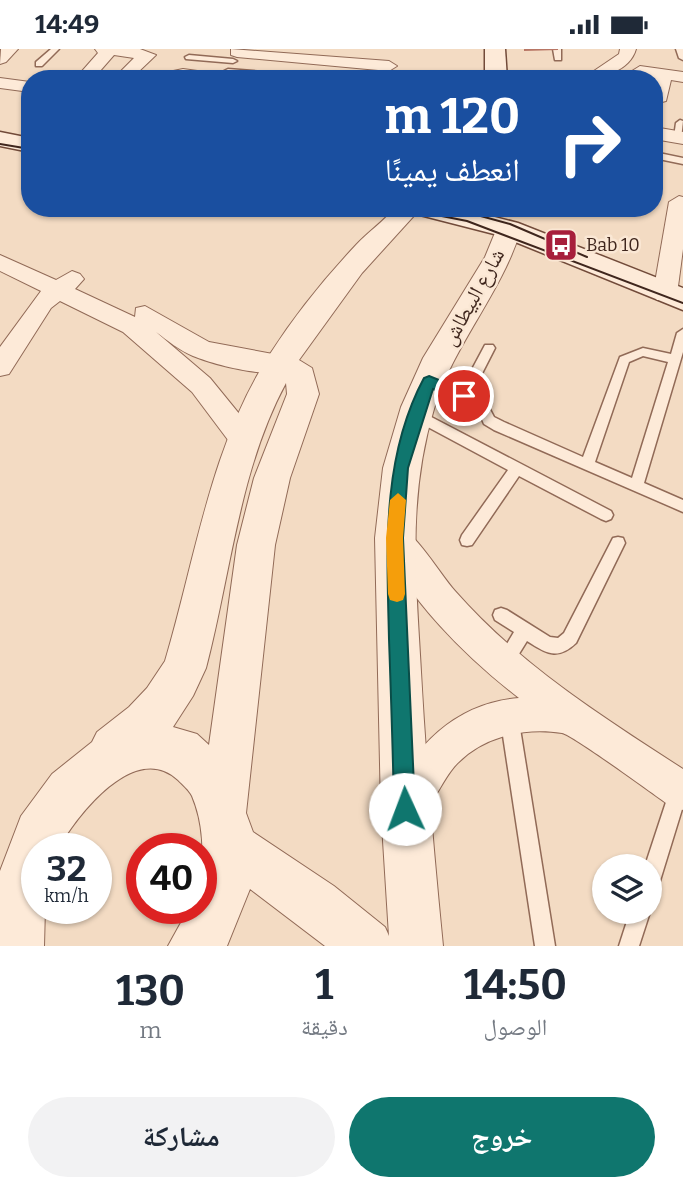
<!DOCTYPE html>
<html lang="ar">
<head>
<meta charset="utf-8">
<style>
  body { margin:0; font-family:Bitter,"Noto Naskh Arabic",serif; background:#f2f2f3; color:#1f2937; direction:rtl; height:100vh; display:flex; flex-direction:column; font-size:26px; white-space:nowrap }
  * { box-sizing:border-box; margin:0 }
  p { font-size:23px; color:#747a83 }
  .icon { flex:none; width:38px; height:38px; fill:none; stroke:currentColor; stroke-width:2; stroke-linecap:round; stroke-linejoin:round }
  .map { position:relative; height:897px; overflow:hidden; direction:ltr }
  .panel { display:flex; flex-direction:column; background:#fff; flex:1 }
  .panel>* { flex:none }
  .guide { position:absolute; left:21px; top:21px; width:642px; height:147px; border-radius:28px; box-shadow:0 2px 5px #0004; direction:rtl; background:#1a4fa0; color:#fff; overflow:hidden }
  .buttons { position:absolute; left:592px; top:805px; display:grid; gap:14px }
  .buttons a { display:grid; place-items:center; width:70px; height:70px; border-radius:50%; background:#fff; box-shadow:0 2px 5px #0004; font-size:35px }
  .speed { position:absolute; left:21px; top:784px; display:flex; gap:14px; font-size:35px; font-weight:700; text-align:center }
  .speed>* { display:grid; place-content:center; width:91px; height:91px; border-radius:50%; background:#fff; box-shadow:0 2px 5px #0004; line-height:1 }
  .speed small { font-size:18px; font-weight:400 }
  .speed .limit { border:10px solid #d22; background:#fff; color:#111 }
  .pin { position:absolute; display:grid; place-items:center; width:60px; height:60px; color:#fff; margin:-30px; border:4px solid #fff; border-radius:50%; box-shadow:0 2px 7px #0007 }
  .me { position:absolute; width:77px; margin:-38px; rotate:358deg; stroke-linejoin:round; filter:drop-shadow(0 0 5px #0008) }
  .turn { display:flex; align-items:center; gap:24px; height:147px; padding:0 28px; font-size:32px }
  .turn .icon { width:91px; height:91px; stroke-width:2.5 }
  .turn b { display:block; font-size:49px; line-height:60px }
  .eta { display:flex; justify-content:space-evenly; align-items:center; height:119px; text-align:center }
  .eta b { font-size:42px; font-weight:700; line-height:49px }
  .action { display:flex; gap:14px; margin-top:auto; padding:14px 28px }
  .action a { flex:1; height:80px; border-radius:42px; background:#0f766e; color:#fff; font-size:28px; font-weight:700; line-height:80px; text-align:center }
  .action a+a { background:#f2f2f3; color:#1f2937 }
  .status { display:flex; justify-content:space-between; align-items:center; height:49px; padding:0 35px; background:#fff; direction:ltr }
  .status svg { height:19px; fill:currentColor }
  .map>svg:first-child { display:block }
</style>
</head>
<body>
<div class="status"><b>14:49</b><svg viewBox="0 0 49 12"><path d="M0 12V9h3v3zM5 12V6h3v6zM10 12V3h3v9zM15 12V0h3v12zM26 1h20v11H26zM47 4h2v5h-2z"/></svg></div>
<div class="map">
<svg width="683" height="897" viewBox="0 0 683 897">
  <rect width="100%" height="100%" fill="#f3dbc3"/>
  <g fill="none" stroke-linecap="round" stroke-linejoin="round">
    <defs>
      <g id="service">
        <path d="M51,0H59L42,17H36V13Z"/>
        <path d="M553,0H561V11H555Z"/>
        <path d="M676,0H683V11L679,9Z"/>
        <path d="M189,6L233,10L237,12L233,14L186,10L185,8Z"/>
        <path d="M228,20L264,23H267L269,30L225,24L224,22Z"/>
        <path d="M680,71L683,72L681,90L678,91L674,88L676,74Z"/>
        <path d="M654,103L683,109V115L654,109Z"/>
        <path d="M683,280V303L644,434L683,451V463L494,381L484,375L477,359L425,335L423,332L429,327L461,341L485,296H493L495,299L471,346L486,353L494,368L504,373L583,408L620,308L643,299L671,305L677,284ZM643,307L668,313L632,429L595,413L629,313Z"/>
        <path d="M416,360L611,462L613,466L611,470L606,472L601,470L519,427L472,496L467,497L462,496L460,491L462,486L508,421L411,369L410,365L411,361Z"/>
        <path d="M618,488L623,489L625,494L576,594C557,612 546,604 527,592L509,621L503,623L497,621L495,615L514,583L495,571L493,566L495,561L501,559L507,561L550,588L558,589L564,584L613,489Z"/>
        <path d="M509,658L515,661L518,667L555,897H535L500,667L503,661Z"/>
        <path d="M679,732L683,734V757L659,835L656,842L649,845V817H645L670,741L673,735Z"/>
        <path d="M649,861L650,863L639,897H619L630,863Z"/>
      </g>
      <g id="minor">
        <path d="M18,0L6,13L0,15L1,0Z"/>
        <path d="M95,0H140L156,6L134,27H122L120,23L134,9L114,6L93,30H75L98,4Z"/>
        <path d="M231,0L389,12L397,17L389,22L237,8L231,6Z"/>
        <path d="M620,0H636C630,22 601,30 582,30L619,5Z"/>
        <path d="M640,17L683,23V33L671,31L666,52L654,55L655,29L634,26L632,22Z"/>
        <path d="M183,20L219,25L227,30H152L154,26Z"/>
        <path d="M0,29L30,33V43L0,39Z"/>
        <path d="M654,78L683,83V95L654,90Z"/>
        <path d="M679,147L683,148V200L677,245L673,251H657L653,245L669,153Z"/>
        <path d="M0,206L56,231L72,222L80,225L84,230L75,240L135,268L136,259L145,257L209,293L289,308L293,315L289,322C266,329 215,316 193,307C180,302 167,291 156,283L210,329L254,383L258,391L254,399L244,402L234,399L192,343L123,283L60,252L51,259L9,325L0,327V298L41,242L0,222Z"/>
        <path d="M395,475C416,483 439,524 455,542C519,615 602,668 683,720V761L669,756C653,745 573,686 562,684C523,678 480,688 454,718C438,737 431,765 408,775L394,769L388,755C412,698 455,654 519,649C466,608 408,551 380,489L384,479Z"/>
      </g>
      <path id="tertiary" d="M395,159H421L362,224L299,311L312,319L319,345L290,429L275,496L246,764L253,783L334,837L385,878L389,887L381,760L375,489L383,419L401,358L423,309L485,208L499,174H517L521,180C502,244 453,296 434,360C407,450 416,531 421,623C426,714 434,806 443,897H325L250,840L227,897H168L189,859H201C201,820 208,785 192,747C189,741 183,736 178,731C135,691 77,766 58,800H37V859H45L44,897H0V822L21,767L52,725L92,693L97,683L129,658L147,639L165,612C196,508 210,398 270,305C295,266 325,229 356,196C368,183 383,173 395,159ZM286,334L287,345L254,429L237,496L209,696L197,685L173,678L193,647L206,619C231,524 239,421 286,334Z"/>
      <g id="secondary">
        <path d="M485,0H505L507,30H485Z"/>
        <path d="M0,83L30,89V103L0,97Z"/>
        <path d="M413,159H460L518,174L683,239V261L498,186L416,165Z"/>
      </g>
    </defs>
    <!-- service casing -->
    <use href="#service" stroke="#916a57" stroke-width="3"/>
    <!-- minor casing -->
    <use href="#minor" stroke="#916a57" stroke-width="2"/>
    <!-- tertiary casing -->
    <use href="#tertiary" stroke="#916a57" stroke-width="2"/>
    <!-- secondary casing -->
    <use href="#secondary" stroke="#724b3a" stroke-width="3"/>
    <!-- service -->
    <use href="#service" fill="#fdead8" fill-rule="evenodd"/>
    <!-- minor -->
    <use href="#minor" fill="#fdead8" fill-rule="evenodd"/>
    <!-- tertiary -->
    <use href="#tertiary" fill="#fdead8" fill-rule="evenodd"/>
    <!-- secondary -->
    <use href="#secondary" fill="#fdead8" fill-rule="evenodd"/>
    <!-- tram -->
    <g stroke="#3f261d" stroke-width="2">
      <path d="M0,95L30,100"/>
      <path d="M401,159L467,172L683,254"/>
      <path d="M466,163L510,175L587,208"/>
    </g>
  </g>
  <!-- wall -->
  <path fill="#b87665" d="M524,0H558V1L524,2Z"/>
  <!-- route -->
  <path fill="#0f766e" stroke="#0a4d48" stroke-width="2" d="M429,327L469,343L471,347L464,352L433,340L408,419L403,489L415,760L412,767L405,771L398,767L394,760C393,703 391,646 389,590C387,501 381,409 424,329Z"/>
  <!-- slow -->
  <path fill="#f59e0b" d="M398,444L406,451L403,489L405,545L403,551L397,553L390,551L388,545L386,489L390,451Z"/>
  <!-- icons -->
  <defs>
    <symbol id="bus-square" viewBox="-11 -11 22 22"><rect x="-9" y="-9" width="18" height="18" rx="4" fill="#a71f3c" stroke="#fae7d4"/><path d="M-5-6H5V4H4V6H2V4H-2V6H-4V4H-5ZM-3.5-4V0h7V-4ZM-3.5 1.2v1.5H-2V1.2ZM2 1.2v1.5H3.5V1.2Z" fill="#fff"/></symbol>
  </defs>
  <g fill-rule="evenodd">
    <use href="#bus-square" x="542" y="177" width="38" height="38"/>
  </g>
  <g text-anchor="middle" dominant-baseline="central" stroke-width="5" stroke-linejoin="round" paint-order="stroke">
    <!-- far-poi labels -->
    <g font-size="18" fill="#3f261d" stroke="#fae7d4" text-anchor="start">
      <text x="586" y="196">Bab 10</text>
    </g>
    <!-- street labels -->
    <g font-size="21" fill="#3f261d" stroke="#fae7d4">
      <text transform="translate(473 248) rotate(-61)">شارع البيطاش</text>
    </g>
  </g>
</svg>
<div class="buttons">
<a><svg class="icon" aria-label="layers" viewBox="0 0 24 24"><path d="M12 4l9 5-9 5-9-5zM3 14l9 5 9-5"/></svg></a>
</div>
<div class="speed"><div>32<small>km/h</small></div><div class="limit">40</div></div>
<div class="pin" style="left:464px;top:347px;background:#d93025"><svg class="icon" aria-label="arrive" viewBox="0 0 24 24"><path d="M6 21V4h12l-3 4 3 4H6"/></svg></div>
<svg class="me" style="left:405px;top:760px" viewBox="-20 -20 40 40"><circle r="19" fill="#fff"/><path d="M0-13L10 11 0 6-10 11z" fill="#0f766e"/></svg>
<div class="guide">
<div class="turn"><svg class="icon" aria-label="right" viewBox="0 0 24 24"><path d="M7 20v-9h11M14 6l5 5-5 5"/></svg><div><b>120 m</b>انعطف يمينًا</div></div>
</div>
</div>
<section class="panel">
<div class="eta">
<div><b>14:50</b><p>الوصول</p></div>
<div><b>1</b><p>دقيقة</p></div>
<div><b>130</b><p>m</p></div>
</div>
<div class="action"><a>خروج</a><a>مشاركة</a></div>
</section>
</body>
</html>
